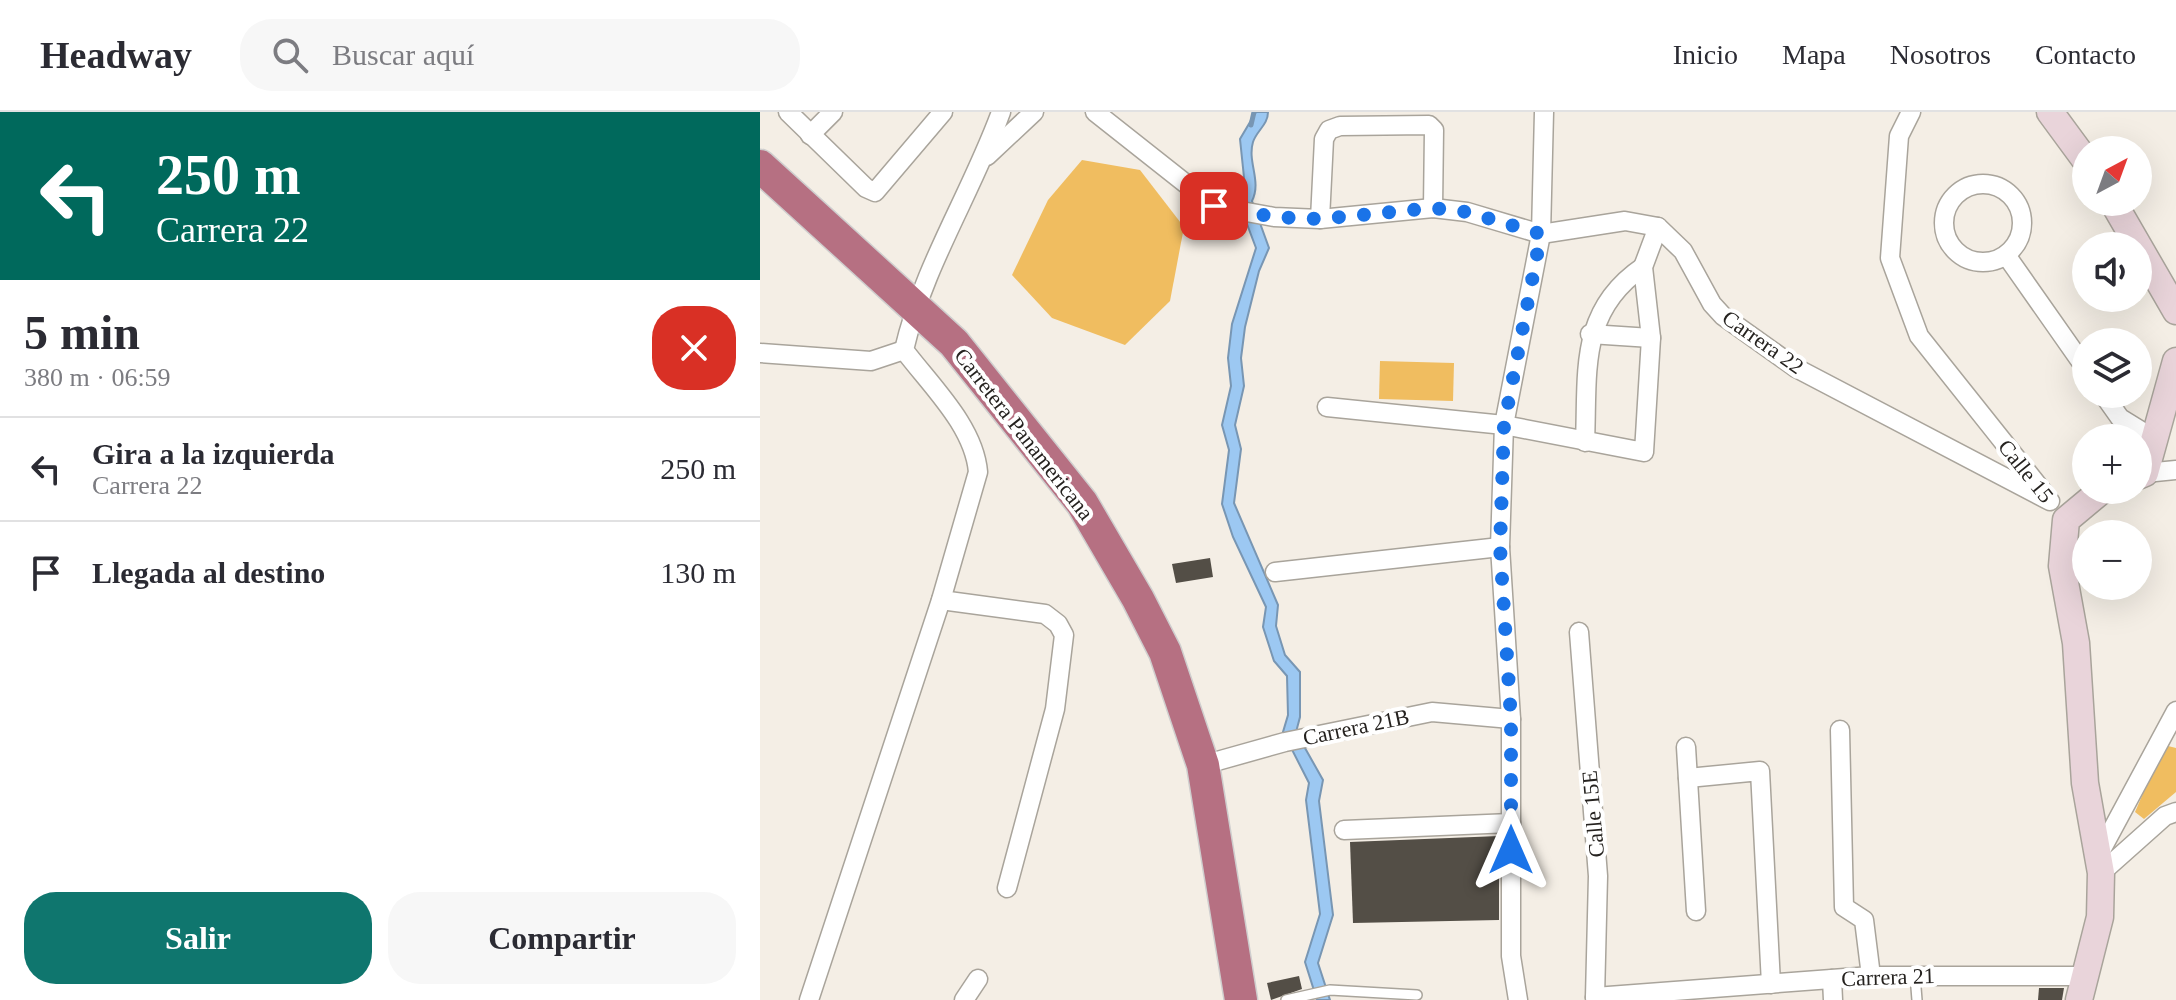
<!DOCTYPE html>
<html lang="es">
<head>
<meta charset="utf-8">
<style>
  body { margin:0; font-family:"Times New Roman",serif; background:#f7f7f7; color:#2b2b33; height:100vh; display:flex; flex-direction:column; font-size:30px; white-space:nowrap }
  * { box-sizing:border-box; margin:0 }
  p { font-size:26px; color:#7c7c81 }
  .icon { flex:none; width:44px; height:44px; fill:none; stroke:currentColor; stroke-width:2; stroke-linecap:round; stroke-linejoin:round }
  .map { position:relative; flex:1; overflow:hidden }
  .drawer { display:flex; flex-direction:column; background:#fff; width:760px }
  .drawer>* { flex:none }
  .top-card { background:#00695c; color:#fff; overflow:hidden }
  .needle { width:52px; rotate:41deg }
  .fabs { position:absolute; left:1312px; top:24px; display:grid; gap:16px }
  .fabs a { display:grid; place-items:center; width:80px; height:80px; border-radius:50%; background:#fff; box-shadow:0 8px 32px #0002; font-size:40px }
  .pin { position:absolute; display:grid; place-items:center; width:68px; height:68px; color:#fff; margin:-34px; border-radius:16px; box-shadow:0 4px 12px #0006 }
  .me { position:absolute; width:88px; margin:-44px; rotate:0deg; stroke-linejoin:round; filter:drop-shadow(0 0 6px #0008) }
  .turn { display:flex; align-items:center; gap:28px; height:168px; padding:0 24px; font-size:36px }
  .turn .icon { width:104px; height:104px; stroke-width:2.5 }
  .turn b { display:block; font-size:56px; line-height:68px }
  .round { display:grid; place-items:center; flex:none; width:84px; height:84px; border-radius:32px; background:#f7f7f7 }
  .summary { display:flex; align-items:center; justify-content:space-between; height:136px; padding:0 24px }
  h1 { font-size:48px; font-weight:700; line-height:60px }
  .primary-button { display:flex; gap:16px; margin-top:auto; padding:16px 24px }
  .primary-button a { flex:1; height:92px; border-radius:32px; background:#0f766e; color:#fff; font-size:32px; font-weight:700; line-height:92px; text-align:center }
  .primary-button a+a { background:#f7f7f7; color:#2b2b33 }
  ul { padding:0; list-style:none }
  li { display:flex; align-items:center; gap:24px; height:104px; padding:0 24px; border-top:2px solid #e1e1e2 }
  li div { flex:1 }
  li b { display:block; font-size:30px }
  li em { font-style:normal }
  header { display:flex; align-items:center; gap:48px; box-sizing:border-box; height:112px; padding:0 40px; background:#fff; border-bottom:2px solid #e1e1e2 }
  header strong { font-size:38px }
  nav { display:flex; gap:44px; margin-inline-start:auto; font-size:28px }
  .search { width:560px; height:72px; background:#f7f7f7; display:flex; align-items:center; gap:20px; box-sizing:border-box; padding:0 28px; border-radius:32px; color:#7c7c81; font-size:30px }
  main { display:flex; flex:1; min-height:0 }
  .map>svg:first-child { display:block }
</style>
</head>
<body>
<header>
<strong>Headway</strong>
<div class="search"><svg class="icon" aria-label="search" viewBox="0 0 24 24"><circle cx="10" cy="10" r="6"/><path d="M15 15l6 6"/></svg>Buscar aquí</div>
<nav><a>Inicio</a><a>Mapa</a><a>Nosotros</a><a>Contacto</a></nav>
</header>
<main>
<section class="drawer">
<div class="top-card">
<div class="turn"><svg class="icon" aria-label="left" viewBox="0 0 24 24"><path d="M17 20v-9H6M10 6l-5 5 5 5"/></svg><div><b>250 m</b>Carrera 22</div></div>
</div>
<div class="summary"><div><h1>5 min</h1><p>380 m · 06:59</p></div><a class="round" style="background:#d93025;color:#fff"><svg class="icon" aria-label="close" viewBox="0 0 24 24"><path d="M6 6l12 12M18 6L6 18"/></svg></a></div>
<ul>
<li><svg class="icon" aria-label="left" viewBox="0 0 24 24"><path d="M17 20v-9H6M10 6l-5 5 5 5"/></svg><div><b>Gira a la izquierda</b><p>Carrera 22</p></div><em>250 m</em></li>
<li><svg class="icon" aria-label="arrive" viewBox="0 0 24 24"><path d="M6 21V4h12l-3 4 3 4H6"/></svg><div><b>Llegada al destino</b></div><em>130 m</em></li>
</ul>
<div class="primary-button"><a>Salir</a><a>Compartir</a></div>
</section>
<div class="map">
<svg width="1416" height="888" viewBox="0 0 1416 888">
  <rect width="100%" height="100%" fill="#f4eee5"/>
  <!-- green -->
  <g fill="#f0bd60">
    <path d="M322,48L380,58L424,115L410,189L365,233L292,206L252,163L288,88Z"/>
    <path d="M620,249L694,251L693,289L619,287Z"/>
    <path d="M1404,633L1416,636V680L1384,707L1375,700Z"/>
  </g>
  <!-- water -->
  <path fill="#9cc8f2" stroke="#7896b3" stroke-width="2" d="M496,0H508C508,13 497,18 493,30C487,50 502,69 492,89L509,136L499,159L485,215L481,246L484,274L475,313L481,337L474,391L518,493L516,514L525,543L540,560V605L536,620L563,668L559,689L573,803L558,851L570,888H557L545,850L560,802L546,688L549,671L523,620L528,603L527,564L514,549L503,515L506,495L473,425L462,392L469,338L462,313L471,274L468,246L472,212L496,136L478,88L485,75L480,27Z"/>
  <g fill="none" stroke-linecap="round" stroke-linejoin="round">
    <!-- stream -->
    <path stroke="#7896b3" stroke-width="5" d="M491,13L494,0"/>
  </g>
  <!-- building -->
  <g fill="#534e46">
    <path d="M450,446L453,465L416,471L412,452Z"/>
    <path d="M739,724V808L593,811L590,730Z"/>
    <path d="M539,864L542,877L511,888L507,871Z"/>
    <path d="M1279,876H1304L1302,888H1278Z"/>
  </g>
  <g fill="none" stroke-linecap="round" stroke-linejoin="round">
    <defs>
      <g id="lane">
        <path d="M1155,863L1157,888"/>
        <path d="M526,888L570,878L657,883"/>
      </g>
      <g id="street">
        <path d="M28,0L106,76L115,80L183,0"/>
        <path d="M335,0L454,94L514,105L560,107L673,96L707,100L781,122L865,109L898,115L923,139L952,192L963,204L1036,256L1290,389"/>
        <path d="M1151,0L1139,24L1130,146L1159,224L1284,381"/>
        <path d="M50,23L73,0"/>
        <path d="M227,44L274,0"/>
        <circle cx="1223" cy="111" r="39"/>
        <path d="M560,107L564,27L569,18L580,14L669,13L674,18L673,96"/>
        <path d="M1246,143L1326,257"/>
        <path d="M830,222L891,226"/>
        <path d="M0,241L111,249L144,238"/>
        <path d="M1343,282L1360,306L1394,327"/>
        <path d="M567,295L744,313L884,340L891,226L883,155L898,115"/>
        <path d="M825,330C828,261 818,199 883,155"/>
        <path d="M1385,361L1416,358"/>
        <path d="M515,460L740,435"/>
        <path d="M181,488L285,502L298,512L304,523L295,597L247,776"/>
        <path d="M819,520L838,764L835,885"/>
        <path d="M1080,618L1084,795L1104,808L1111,864"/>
        <path d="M926,635L936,799"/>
        <path d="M443,653L525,630L672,600L751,607"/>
        <path d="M928,666L1000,659L1011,872"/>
        <path d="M584,718L751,711"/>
        <path d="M1338,744L1416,599"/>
        <path d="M1341,761L1405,704L1416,700"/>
        <path d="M1072,867L1073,888"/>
        <path d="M835,885L1111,864H1325"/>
        <path d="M49,888L181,488L218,360C214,314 171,274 144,238C163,155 212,80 241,0"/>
        <path d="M204,888L218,867"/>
        <path d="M758,888L751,844V607L740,435L744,313L781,122L784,0"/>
      </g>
      <g id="secondary">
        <path d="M1290,0L1326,49"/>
        <path d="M1353,90L1416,199"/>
        <path d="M1378,364L1385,361L1416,249"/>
        <path d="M1319,888L1340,805L1341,761L1325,671L1316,531L1302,454L1306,408L1342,378"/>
      </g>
      <path id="highway" d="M0,54L194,231L322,391L378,487L405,540L443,653L481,888"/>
    </defs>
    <!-- lane casing -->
    <use href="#lane" stroke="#a9a49b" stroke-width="12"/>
    <!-- street casing -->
    <use href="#street" stroke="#a9a49b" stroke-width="21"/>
    <!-- secondary casing -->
    <use href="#secondary" stroke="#a9a49b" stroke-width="29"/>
    <!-- highway casing -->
    <use href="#highway" stroke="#cfcece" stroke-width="35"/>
    <!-- lane -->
    <use href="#lane" stroke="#fff" stroke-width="9"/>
    <!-- street -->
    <use href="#street" stroke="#fff" stroke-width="18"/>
    <!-- secondary -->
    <use href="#secondary" stroke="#e9d4da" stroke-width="26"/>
    <!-- highway -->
    <use href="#highway" stroke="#b67082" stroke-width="32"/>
  </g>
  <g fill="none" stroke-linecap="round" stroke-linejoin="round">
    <!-- route -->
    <path stroke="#1a73e8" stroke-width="14" stroke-dasharray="0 25.2" d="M454,94L514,105L560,107L673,96L707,100L781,122L744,313L740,435L751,607V738"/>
  </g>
  <g text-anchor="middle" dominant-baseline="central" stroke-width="8" stroke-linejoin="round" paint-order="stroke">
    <!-- street labels -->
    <g font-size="22" fill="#25221f" stroke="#fff">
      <text transform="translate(1003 230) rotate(35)">Carrera 22</text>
      <text transform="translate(264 322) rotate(52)">Carretera Panamericana</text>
      <text transform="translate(1266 359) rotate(51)">Calle 15</text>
      <text transform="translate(596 615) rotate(-12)">Carrera 21B</text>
      <text transform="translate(833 702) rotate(-95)">Calle 15E</text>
      <text transform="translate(1128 865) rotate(-2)">Carrera 21</text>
    </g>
  </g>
</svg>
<div class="fabs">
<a><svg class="needle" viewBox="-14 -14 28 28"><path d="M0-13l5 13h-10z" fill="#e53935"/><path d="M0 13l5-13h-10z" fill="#7c7c81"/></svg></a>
<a><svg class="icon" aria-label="sound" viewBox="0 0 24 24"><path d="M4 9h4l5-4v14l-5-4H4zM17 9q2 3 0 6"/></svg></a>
<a><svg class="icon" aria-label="layers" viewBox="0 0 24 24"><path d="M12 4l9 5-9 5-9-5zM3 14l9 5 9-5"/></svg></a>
<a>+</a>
<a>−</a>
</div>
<div class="pin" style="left:454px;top:94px;background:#d93025"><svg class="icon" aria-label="arrive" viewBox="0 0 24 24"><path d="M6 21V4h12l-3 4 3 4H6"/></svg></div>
<svg class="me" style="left:751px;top:738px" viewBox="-20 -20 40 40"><path d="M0-17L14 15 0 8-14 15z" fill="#1a73e8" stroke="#fff" stroke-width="4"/></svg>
</div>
</main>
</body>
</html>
